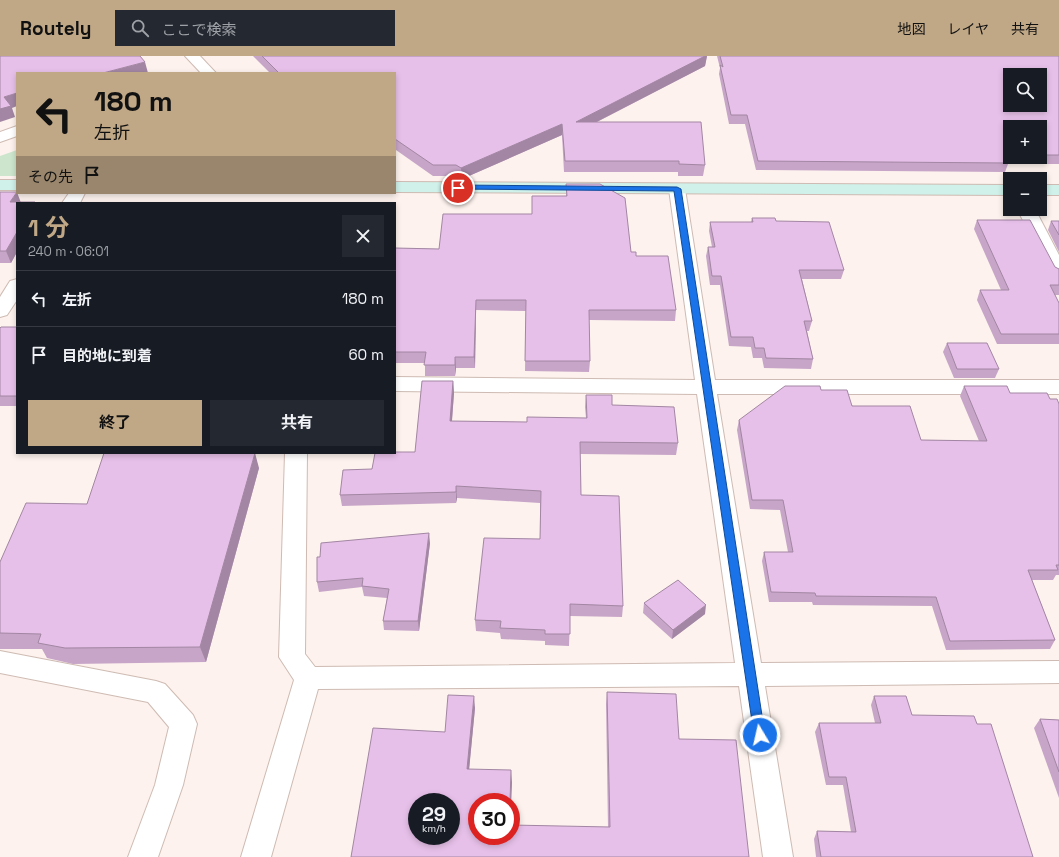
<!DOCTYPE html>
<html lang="ja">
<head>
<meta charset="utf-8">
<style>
  body { margin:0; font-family:"Space Grotesk","Noto Sans JP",sans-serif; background:#242831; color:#f1f3f6; height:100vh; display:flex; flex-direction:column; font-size:15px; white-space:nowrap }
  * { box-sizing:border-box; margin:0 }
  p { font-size:13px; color:#9ea1a6 }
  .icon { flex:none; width:22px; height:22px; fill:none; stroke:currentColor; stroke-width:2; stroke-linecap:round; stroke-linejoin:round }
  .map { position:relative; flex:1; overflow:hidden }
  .details { position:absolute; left:16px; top:146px; width:380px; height:252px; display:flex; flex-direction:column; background:#171b24; border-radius:0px; box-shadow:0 2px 6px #0003 }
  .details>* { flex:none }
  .banner { position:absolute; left:16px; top:16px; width:380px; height:122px; border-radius:0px; box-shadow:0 2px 6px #0003; background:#c0a887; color:#111; overflow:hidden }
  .controls { position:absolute; left:1003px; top:12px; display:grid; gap:8px }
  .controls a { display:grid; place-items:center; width:44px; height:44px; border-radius:0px; background:#171b24; box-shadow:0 2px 6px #0003; font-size:20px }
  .speed { position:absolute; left:408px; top:737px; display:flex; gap:8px; font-size:20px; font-weight:700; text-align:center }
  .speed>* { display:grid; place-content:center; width:52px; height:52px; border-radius:50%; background:#171b24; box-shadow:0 2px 6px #0003; line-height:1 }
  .speed small { font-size:10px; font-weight:400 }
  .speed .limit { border:6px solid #d22; background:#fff; color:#111 }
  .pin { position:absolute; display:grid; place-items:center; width:34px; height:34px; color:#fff; margin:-17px; border:2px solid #fff; border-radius:50%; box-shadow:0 1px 4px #0007 }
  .me { position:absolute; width:44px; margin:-22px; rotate:351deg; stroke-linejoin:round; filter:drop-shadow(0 0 3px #0008) }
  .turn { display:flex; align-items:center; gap:14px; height:84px; padding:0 12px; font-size:18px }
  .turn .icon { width:52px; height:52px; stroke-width:2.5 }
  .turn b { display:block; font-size:28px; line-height:34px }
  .then { display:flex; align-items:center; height:38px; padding:0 12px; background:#0003; gap:8px; font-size:15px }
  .round { display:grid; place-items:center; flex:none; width:42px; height:42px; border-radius:0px; background:#242831 }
  .head { display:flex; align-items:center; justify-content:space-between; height:68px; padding:0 12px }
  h1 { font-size:24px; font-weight:700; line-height:30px; color:#c0a887 }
  .cta { display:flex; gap:8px; margin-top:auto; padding:8px 12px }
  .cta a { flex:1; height:46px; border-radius:0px; background:#c0a887; color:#111; font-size:16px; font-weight:700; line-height:46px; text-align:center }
  .cta a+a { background:#242831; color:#f1f3f6 }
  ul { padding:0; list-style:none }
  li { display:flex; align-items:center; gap:12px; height:56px; padding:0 12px; border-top:1px solid #363941 }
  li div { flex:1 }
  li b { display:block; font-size:15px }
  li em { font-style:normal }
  header { display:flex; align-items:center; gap:24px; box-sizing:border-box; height:56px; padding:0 20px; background:#c0a887; color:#111 }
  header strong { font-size:19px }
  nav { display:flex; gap:22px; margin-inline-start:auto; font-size:14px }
  .search { width:280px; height:36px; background:#242831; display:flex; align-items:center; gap:10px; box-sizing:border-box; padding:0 14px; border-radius:0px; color:#9ea1a6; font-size:15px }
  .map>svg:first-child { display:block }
</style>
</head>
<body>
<header>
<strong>Routely</strong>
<div class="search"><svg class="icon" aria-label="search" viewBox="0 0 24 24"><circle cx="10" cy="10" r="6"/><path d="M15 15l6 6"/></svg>ここで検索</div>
<nav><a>地図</a><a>レイヤ</a><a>共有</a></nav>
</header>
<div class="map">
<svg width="1059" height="801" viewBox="0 0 1059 801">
  <rect width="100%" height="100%" fill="#fdf2ed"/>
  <!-- green -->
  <path fill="#cce5cc" d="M17,94V120H0V100Z"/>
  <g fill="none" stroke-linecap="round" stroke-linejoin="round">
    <defs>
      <g id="street">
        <path d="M185,0H200L216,17H201Z"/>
        <path d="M17,70V80L0,86V76Z"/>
        <path d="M677,128L683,129L685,133L715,324H1059V338H717L761,607L1059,605V627L765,630L793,801H763L739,630L318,633L271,801H241L294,624L279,601L285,397H307L305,598L315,611L735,607L697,338L395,335V321L695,324L669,133L671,129Z"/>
        <path d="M69,137H85L80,147H62Z"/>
        <path d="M1017,153H1035L1059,199V222L1052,220L1050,216Z"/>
        <path d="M17,223V244L7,259L0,261V241L10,225Z"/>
        <path d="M0,595L156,625L165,628L193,659L197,668L183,729L158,801H128L155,729L169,671L148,646L0,617Z"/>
      </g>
      <g id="secondary">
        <rect x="0" y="124" width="17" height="10"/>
        <path d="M395,126L1010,129V139L395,136Z"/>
        <rect x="1040" y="129" width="19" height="10"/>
      </g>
    </defs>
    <!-- street casing -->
    <use href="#street" stroke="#cebbb3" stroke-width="2"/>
    <!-- secondary casing -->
    <use href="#secondary" stroke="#cebbb3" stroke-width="2"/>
    <!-- street -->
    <use href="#street" fill="#fff" fill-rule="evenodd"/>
    <!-- secondary -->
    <use href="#secondary" fill="#cff1e9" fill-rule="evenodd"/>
  </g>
  <!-- wall -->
  <g fill="#c7a5c8" fill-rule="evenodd">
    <path d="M253,0H707L705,10L597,66L705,109L703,120H678V116H564L562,79L462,123L457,120H433L396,94H395V17H270Z"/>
    <path d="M717,0H1059V108H1008L1005,116L756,114L745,68H729L719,18L720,12ZM1010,71H1040V101H1010Z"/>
    <path d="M566,128L631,196L636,200L676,254L675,265L589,264L590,305L589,316L525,315L526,255L476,254L475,312H456L455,320H425V307H395V192L439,193L532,158L566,140Z"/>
    <path d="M0,136L21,146L17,147V196L11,207H0Z"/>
    <path d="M752,162L776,165L844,214L841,223H802L812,265L809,275H807L813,303L811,313L764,312L762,302H753L751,291L729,290L720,229H710L706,200L708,191H712L709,175L710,166H751Z"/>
    <path d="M977,164L1055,211L1059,213V239H1055L1059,247V288H997L977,244L980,234H1001L974,173Z"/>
    <path d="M1051,165H1059V196L1048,174Z"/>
    <path d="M17,271V350H0V272Z"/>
    <path d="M947,287L999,313L995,322H954L943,296Z"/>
    <path d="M453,325L454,337L452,365L527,366L586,362L585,351L586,339L612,349L678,387L676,399L580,398L581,439L623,550L622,561L570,560L569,590L545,589V585L501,583L500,577L476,575L475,564L540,483V447L457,442L456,447L342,450L340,439L372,413L415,396Z"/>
    <path d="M964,330L1050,343L1059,348V519H1056L1053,524H1032L1055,584L1050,593L946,594L932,550L813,549L812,546H769L762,505L764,496H788L780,454L750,453L737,374L739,364L821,334L921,384L979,385L960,340Z"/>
    <path d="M259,412L206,606L73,608L47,602L42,593H0V506L87,448Z"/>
    <path d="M430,487L419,575L384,574L383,565L387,542L364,540L362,531L319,536L317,526Z"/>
    <path d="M644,547L705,558L672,583L643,557Z"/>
    <path d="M607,636L679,683L749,801H351L445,676L475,652L469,713L512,726L511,747V746L477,780L608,771L606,648Z"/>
    <path d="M874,640L912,659L1033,801H816L814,783L817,775L851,776L843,729H826L815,676L819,667H875L871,649Z"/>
    <path d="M1040,663L1059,664V742L1034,672Z"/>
  </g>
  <!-- shaded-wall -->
  <g fill="#a286a3">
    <path d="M705,0H707L705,10L575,77L576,66Z"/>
    <path d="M145,6L148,17H103Z"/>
    <path d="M17,37V50L12,52L15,61L0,66V53L4,41Z"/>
    <path d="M562,68V79L462,123L461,112Z"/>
    <path d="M395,83L396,94H395Z"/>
    <path d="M17,136L21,147L10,146Z"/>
    <path d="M17,176V196L11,207L6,195Z"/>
    <path d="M476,244V254L475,312L474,301Z"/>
    <path d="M455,301L456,312L455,320Z"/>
    <path d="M453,325L454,337L451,376L450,365Z"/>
    <path d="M255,397L259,412L206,606L200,591Z"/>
    <path d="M456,430L457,442L456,447Z"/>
    <path d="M429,477L430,487L419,575L418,565Z"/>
    <path d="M706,549L705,558L672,583L673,574Z"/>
    <path d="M474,640L475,652L468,725L467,713Z"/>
    <path d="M511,714L512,726L511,747V746H510Z"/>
  </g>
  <!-- building -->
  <g fill="#e7c0e9" stroke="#a286a3" fill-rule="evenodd">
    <path d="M0,0H140L145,6L103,17H17V37L4,41L11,50L0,53Z"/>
    <path d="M262,0H705L576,66H701L705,109L679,108V105H565L562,68L461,112L456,109H433L395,83V17H279Z"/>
    <path d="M720,0H1059V99H1040V71H1010V98H1004L1008,107L758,105L747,59H731L720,9L723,11ZM1010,19H1040V49H1010Z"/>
    <path d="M566,128H600L625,142L631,196H636V200H668L676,254H589L590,305H525L526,244H476L474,301H455V309H424L426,296H395V192L439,193L443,158H532V140H567Z"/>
    <path d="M0,136H17L10,146H35L34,147H17V176L6,195H0Z"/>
    <path d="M752,162H775L776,165L829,166L844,214H799L812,265H804L813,303L766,302L764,292H755L753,281H731L721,220H712L708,191H715L710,166H753Z"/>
    <path d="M977,164H1030L1055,211L1059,213V229H1050L1059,247V278H1001L980,234H1009Z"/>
    <path d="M1051,165H1059V179Z"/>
    <path d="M1,271H17V340H0V272Z"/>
    <path d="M947,287H987L999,313H957Z"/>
    <path d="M422,325H453L450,365L527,366V361L587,362L586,339H612V349L674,351L678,387L580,386L581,439L619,440L623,550L570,548V578H545V574L500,572L501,565L475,564L484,482L540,483L541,435L456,430V436L340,439L343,414L372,413L375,397H395V396H415Z"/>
    <path d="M785,330H820L821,334H847L852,350H910L921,384L987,385L964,330H1007L1010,337H1047L1050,343H1057L1059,348V509H1056L1058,514H1028L1055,584L950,585L936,541L816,540L815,537L771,536L764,496H793L783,444H752L739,364Z"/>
    <path d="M104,397H255L200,591L65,592L38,587L41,578L0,577V506L26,447L87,448Z"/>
    <path d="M429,477L418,565H383L389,533L362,530L363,522L317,526V501H320L321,487Z"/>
    <path d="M678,524L706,549L673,574L644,547Z"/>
    <path d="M607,636L676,638L679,683L736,684L749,801H351L373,672L445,676L448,639L474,640L467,713L511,714L510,746H477V780H511V769L610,771ZM417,746H451V780H417Z"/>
    <path d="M874,640H906L912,659L974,660L977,668H991L1033,801H821L817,775L856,776L846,721H829L819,667H881Z"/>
    <path d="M1040,663L1059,664V716Z"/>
  </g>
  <!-- route -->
  <path fill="#1a73e8" stroke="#114b97" d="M458,129L677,131L681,133L765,679L764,682L760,684L756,682L754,679L674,135L455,133L454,132Z"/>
</svg>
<div class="controls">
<a><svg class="icon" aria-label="search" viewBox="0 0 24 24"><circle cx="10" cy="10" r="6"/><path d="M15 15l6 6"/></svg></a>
<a>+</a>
<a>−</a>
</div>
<div class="speed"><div>29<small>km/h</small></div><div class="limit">30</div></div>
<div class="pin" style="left:458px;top:132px;background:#d93025"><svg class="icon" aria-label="arrive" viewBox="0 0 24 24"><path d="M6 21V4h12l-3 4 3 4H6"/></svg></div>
<svg class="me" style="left:760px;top:679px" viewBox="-20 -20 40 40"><circle r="17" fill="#1a73e8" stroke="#fff" stroke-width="3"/><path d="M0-11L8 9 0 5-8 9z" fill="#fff"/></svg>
<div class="banner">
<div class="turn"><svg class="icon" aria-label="left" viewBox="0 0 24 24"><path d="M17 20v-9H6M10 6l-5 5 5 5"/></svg><div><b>180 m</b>左折</div></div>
<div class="then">その先<svg class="icon" aria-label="arrive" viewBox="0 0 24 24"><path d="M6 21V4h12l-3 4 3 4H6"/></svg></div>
</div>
<section class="details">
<div class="head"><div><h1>1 分</h1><p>240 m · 06:01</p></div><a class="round"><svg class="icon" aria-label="close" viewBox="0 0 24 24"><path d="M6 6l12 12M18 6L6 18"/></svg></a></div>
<ul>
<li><svg class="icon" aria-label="left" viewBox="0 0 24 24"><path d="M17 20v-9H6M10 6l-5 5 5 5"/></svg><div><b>左折</b></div><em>180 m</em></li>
<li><svg class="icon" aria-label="arrive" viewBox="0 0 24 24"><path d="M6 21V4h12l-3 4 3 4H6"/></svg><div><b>目的地に到着</b></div><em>60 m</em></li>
</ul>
<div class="cta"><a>終了</a><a>共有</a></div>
</section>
</div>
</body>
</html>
